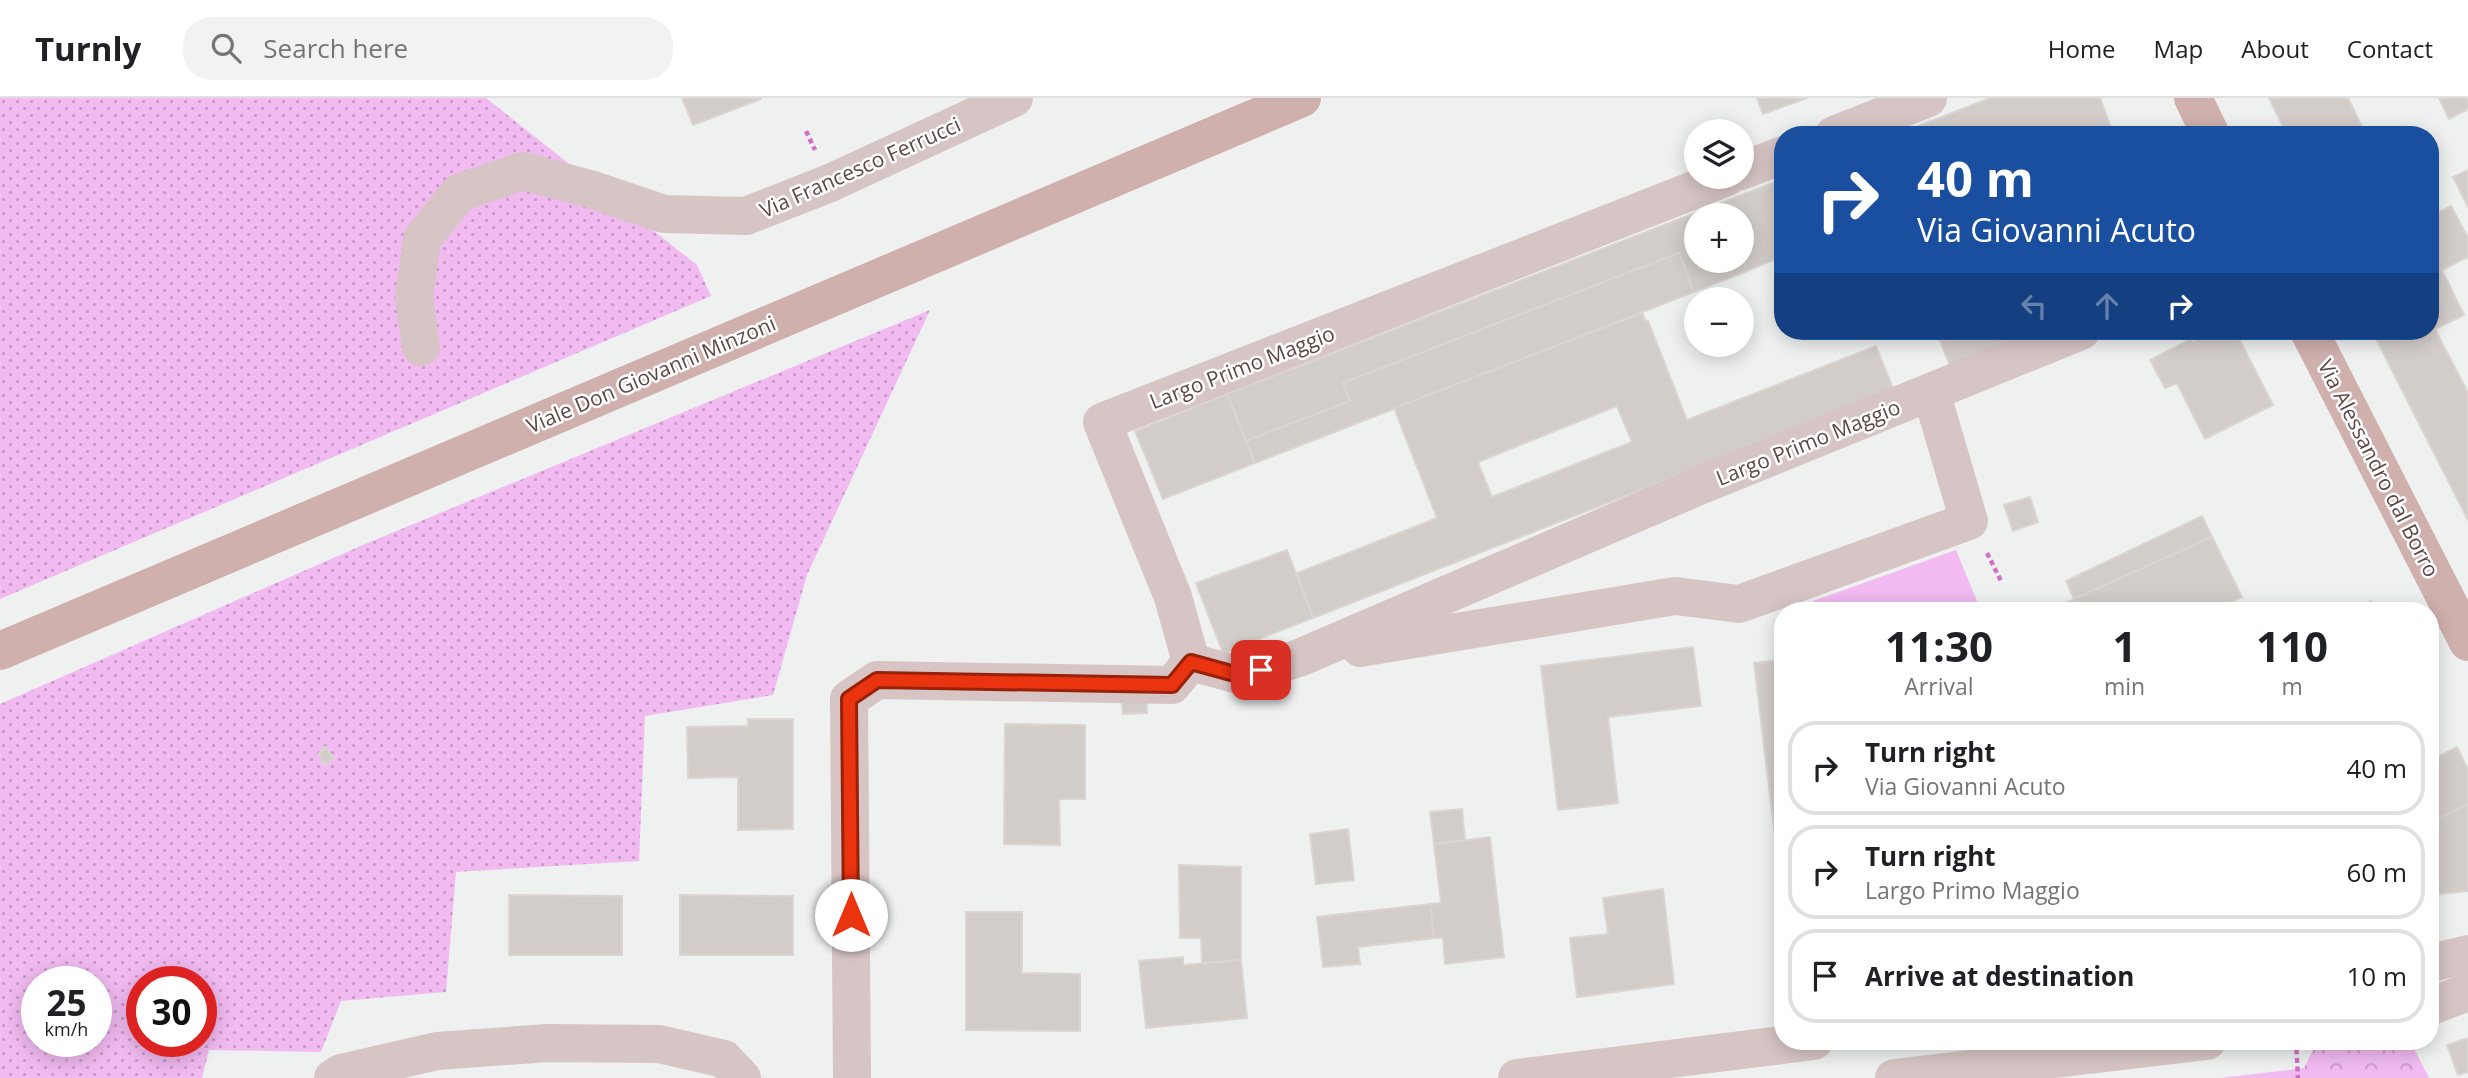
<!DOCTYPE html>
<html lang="en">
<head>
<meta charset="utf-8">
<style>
  body { margin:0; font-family:"Open Sans",sans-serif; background:#f2f2f2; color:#202124; height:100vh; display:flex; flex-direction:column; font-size:26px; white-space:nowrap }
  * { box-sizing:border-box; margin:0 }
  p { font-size:23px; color:#757577 }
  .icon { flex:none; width:38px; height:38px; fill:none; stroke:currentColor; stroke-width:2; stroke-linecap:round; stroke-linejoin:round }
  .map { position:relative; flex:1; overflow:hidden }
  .side { position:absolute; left:1774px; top:504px; width:665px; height:448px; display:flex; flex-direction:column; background:#fff; border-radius:28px; box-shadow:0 4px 18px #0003 }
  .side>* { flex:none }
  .top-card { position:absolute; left:1774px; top:28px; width:665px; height:214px; border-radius:28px; box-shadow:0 4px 18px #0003; background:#1a4fa0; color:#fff; overflow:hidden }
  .tools { position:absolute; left:1684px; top:21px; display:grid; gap:14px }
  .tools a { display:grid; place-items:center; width:70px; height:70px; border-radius:50%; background:#fff; box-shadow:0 4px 18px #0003; font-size:35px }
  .speed { position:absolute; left:21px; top:868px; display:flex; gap:14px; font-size:35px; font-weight:700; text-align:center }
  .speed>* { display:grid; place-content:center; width:91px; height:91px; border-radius:50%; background:#fff; box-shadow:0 4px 18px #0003; line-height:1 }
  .speed small { font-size:18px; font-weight:400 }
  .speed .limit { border:10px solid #d22; background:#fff; color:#111 }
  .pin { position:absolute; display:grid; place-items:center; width:60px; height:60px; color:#fff; margin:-30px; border-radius:14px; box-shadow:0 4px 10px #0006 }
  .me { position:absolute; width:77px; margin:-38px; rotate:0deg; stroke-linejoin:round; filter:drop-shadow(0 0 5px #0008) }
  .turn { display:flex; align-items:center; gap:24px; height:147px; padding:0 28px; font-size:32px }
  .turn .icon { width:91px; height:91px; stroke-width:2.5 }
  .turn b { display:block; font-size:49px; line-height:60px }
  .lanes { display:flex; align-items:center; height:66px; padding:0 28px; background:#0003; justify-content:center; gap:35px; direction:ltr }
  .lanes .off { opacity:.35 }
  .eta { display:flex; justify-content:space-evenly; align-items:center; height:119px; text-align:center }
  .eta b { font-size:42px; font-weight:700; line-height:49px }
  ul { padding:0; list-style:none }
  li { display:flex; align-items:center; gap:21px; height:94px; margin:0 14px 10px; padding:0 14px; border:4px solid #e0e0e0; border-radius:28px }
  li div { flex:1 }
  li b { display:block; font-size:26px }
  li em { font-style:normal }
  header { display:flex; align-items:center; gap:42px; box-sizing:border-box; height:98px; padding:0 35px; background:#fff; border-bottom:2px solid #e0e0e0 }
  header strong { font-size:33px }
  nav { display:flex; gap:38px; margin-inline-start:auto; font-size:24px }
  .search { width:490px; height:63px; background:#f2f2f2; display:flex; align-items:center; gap:18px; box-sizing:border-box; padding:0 24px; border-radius:28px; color:#757577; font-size:26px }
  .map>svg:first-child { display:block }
</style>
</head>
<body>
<header>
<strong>Turnly</strong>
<div class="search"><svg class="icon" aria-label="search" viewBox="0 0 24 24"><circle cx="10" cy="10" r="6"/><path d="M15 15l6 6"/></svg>Search here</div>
<nav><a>Home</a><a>Map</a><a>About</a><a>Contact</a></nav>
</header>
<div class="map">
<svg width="2468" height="980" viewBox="0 0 2468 980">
  <defs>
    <pattern id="grass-dots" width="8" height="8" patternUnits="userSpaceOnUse" patternTransform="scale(1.75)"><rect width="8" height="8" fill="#f1baf1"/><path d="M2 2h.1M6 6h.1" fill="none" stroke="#c699c5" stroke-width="1.8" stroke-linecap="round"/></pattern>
    <pattern id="park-crowns" width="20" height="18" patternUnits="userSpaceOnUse" patternTransform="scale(1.75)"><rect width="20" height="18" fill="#f1baf1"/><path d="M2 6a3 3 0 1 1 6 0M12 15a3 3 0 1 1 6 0" fill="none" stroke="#c699c5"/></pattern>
  </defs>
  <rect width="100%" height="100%" fill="#eef1f0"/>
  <!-- grass -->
  <g fill="url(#grass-dots)" fill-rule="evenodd">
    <path d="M0,0H486L697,167L711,198L0,501Z"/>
    <path d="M930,212L807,477L773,597L645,618L639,763L456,774L446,894L341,903L321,954L209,952L202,980H0V606L363,447ZM37,884H96V943H37ZM142,884H201V943H142Z"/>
  </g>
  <!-- park -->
  <path fill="url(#park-crowns)" d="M2384,943H2410L2429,980H2221L2304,970L2313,952Z"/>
  <!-- pitch -->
  <path fill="#f1baf1" d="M1956,452L1979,508L1988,504L1993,513H1817L1813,503Z"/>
  <!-- building -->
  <g fill="#d3cdca" stroke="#dad5d2" stroke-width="2" fill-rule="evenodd">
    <path d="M682,0H761V1L693,27Z"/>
    <path d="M1757,0H1807L1763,16Z"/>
    <path d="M1990,0H2100L2111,30L2095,37H1896Z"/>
    <path d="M2269,0H2348L2366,37H2287Z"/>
    <path d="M2439,0H2468V11L2449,21Z"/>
    <path d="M2468,72V109L2453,79Z"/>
    <path d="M1783,81V158L1747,173L1741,158V117H1726L1721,105Z"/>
    <path d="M1721,105L1726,117H1696V163H1741V158L1747,173L1694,194L1679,155L1343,285L1350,303L1246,343L1227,296Z"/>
    <path d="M2451,108L2468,140V159L2442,172L2464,217L2435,231L2468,295V422L2372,233H2431V118Z"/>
    <path d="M1679,155L1694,194L1255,365L1246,343L1350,303L1343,285Z"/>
    <path d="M1642,215L1646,224L1648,223L1687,322L1876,248L1894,293L1313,520L1297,475L1437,420L1394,310ZM1617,308L1632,344L1492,399L1478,364Z"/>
    <path d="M1948,233H2047L1951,270L1940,243L1951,240Z"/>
    <path d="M2216,233H2235L2273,307L2205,341L2177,285L2165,290L2150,262L2191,241L2193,244Z"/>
    <path d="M1227,296L1255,365L1163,401L1135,333Z"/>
    <path d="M2030,399L2038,424L2013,433L2004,407Z"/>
    <path d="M2202,418L2212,439L2074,501L2066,483Z"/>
    <path d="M2212,439L2242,499L2213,513H2080L2074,501Z"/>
    <path d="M1287,452L1313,520L1223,555L1196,485Z"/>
    <path d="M2074,501L2080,513H2051Z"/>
    <path d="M2371,503L2375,513H2350Z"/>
    <path d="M1693,549L1701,608L1608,619L1618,705L1558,712L1541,568Z"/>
    <path d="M1783,562V803L1754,565Z"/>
    <path d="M1146,597L1147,615L1123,616L1121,599Z"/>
    <path d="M748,621H793V731L738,732V679L688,680L687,629L748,628Z"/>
    <path d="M1005,626L1085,627V701H1059L1060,747L1004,746Z"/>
    <path d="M326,649L334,661L324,667L319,655Z"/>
    <path d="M2457,649L2468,672V706L2431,725V662Z"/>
    <path d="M2468,706V793L2431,797V725Z"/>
    <path d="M1462,711L1465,742L1434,746L1430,714Z"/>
    <path d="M1348,731L1354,782L1316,786L1310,736Z"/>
    <path d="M1490,739L1504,859L1445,866L1443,840H1434L1430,806L1441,805L1434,746Z"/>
    <path d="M1179,767L1241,769V862L1202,865L1201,840H1180Z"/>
    <path d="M1663,791L1674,886L1577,899L1570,840L1608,836L1603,800Z"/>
    <path d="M509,797L622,798V857H509Z"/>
    <path d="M680,797L793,798V857H680Z"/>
    <path d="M1430,806L1434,840L1358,849L1360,866L1323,869L1317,819Z"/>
    <path d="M966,814H1022V875L1080,876V933L966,932Z"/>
    <path d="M1183,859V867L1241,862L1247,920L1146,930L1139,863Z"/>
    <path d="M2468,940V974L2458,977L2447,947Z"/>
  </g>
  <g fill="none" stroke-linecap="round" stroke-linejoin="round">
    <!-- path -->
    <g stroke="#d170c7" stroke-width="4.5" stroke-dasharray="5 3.5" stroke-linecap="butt">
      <path d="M806,33L815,52"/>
      <path d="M1987,455L2002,485"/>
      <path d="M2296,943L2298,980"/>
    </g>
    <!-- minor -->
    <g stroke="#d6c5c4" stroke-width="38">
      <path d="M1834,37L1928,0"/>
      <path d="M1741,73L1783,57"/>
      <path d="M421,249L414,200L422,141L459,95L523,73L590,91L664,116L746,118L830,85L1014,0"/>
      <path d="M1360,550L1675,498L1739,506L1969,423L1931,294"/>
      <path d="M1191,564L1242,578L1299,560L1699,388L2081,233"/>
      <path d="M1191,564L1173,499L1102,324L1727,79"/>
      <path d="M2431,865L2468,856"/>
      <path d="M2431,908L2468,894"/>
      <path d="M333,980L341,975L437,953L547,945L659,946L724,961L742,980"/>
      <path d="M852,980L849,601L877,582L1172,587L1191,564"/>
      <path d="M1517,980L1814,943"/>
      <path d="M1894,980L2207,943"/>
    </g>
    <!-- major -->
    <g stroke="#cfb0ac" stroke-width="38">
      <path d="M2193,0L2211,37"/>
      <path d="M2309,233L2468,544"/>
      <path d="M0,553L1302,0"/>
    </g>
  </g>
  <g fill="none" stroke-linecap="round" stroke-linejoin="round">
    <defs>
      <path id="route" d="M851,817L849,601L877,582L1172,587L1191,564L1242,578L1261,572"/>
    </defs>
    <!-- route casing -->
    <use href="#route" stroke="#98210a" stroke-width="18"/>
    <!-- route -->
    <use href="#route" stroke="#ea330f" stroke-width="12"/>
  </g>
  <g text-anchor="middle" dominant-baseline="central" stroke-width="5" stroke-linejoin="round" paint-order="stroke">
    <!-- street labels -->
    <g font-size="21" fill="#5d4745" stroke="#fff">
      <text transform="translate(860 69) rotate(-24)">Via Francesco Ferrucci</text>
      <text transform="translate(1242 269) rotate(-21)">Largo Primo Maggio</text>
      <text transform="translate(651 276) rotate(-23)">Viale Don Giovanni Minzoni</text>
      <text transform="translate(1808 344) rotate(-22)">Largo Primo Maggio</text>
      <text transform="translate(2379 370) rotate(63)">Via Alessandro dal Borro</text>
    </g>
  </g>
</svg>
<div class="tools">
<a><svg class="icon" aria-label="layers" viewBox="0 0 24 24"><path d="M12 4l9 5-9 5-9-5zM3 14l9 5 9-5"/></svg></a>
<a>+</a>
<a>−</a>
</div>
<div class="speed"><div>25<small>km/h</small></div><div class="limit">30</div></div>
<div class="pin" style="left:1261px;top:572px;background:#d93025"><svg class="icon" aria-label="arrive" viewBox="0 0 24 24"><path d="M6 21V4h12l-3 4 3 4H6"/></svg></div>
<svg class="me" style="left:851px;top:817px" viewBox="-20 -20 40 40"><circle r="19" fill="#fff"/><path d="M0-13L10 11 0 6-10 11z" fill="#ea330f"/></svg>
<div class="top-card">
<div class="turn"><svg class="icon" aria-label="right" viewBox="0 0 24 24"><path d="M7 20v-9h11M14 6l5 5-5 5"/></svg><div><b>40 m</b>Via Giovanni Acuto</div></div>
<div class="lanes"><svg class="icon off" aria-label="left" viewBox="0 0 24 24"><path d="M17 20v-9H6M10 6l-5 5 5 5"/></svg><svg class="icon off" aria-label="ahead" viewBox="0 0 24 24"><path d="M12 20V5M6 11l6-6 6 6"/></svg><svg class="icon" aria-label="right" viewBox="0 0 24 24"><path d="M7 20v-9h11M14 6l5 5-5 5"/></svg></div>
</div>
<section class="side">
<div class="eta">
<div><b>11:30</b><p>Arrival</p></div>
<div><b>1</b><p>min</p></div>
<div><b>110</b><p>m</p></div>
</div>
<ul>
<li><svg class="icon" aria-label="right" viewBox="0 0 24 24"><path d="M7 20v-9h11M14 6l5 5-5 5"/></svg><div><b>Turn right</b><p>Via Giovanni Acuto</p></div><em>40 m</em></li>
<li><svg class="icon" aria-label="right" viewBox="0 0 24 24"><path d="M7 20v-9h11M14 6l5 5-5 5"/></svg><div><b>Turn right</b><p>Largo Primo Maggio</p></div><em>60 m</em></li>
<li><svg class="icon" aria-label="arrive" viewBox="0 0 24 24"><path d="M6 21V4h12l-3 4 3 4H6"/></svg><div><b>Arrive at destination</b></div><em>10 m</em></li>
</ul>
</section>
</div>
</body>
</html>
